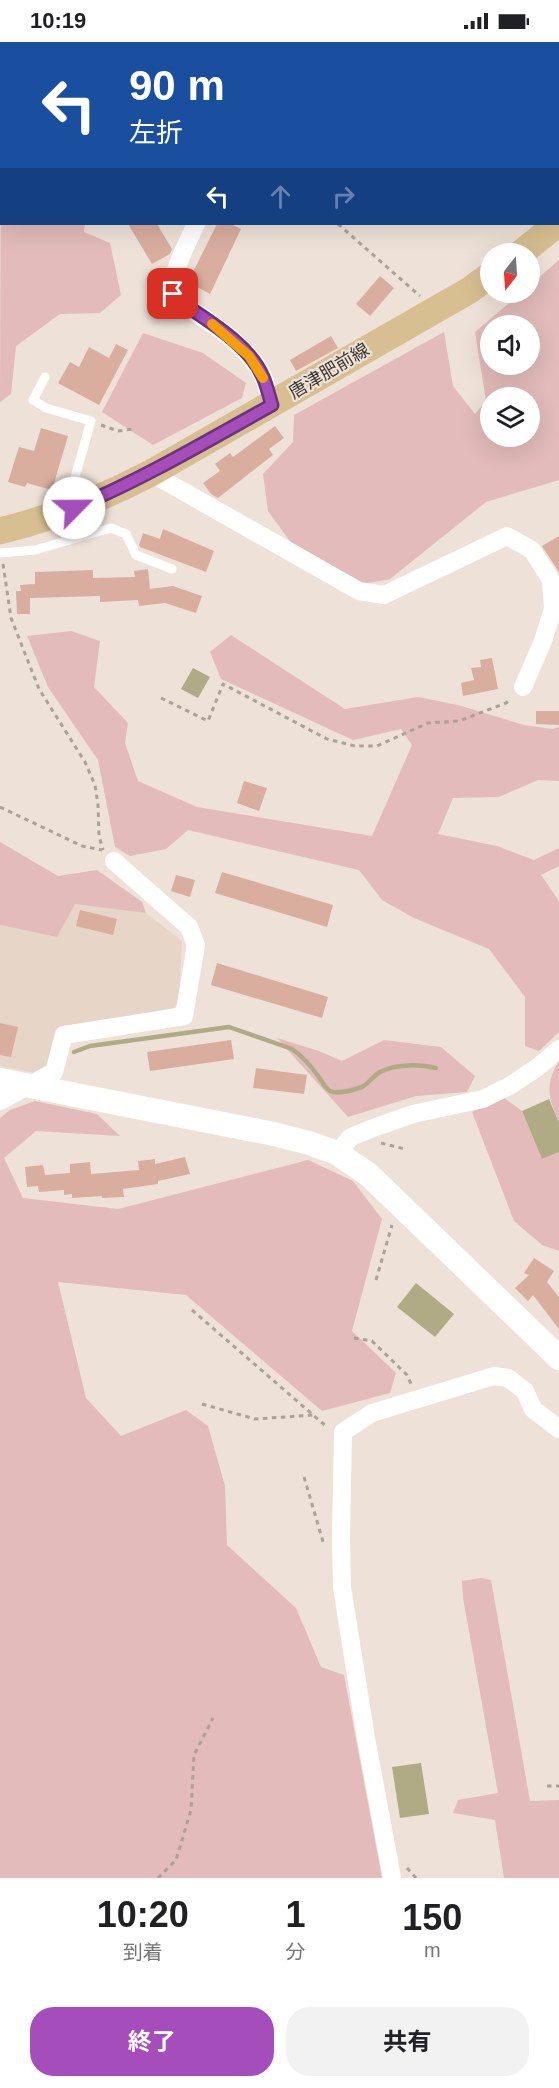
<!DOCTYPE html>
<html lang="ja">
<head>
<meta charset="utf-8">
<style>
  body { margin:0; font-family:Arial,"Noto Sans JP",sans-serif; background:#f2f2f2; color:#202124; height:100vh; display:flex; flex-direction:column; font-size:22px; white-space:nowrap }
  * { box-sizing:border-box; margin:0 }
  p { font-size:20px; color:#757577 }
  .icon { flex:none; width:33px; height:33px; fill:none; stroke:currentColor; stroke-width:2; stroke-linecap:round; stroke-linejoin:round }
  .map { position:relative; height:1836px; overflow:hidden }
  .sheet { display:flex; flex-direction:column; background:#fff; flex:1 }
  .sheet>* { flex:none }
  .top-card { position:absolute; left:0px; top:0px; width:560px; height:183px; box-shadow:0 6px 24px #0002; background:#1a4fa0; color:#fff; overflow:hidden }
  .needle { width:39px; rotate:197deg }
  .controls { position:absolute; left:480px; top:201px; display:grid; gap:12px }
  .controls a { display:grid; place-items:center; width:60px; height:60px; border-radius:50%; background:#fff; box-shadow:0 6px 24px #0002; font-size:30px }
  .pin { position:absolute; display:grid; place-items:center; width:51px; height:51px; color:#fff; margin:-26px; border-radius:12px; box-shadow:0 3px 9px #0006 }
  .me { position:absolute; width:66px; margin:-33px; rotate:67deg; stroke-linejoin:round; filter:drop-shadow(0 0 4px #0008) }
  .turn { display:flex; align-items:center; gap:21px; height:126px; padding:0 30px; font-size:27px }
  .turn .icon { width:78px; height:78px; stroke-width:2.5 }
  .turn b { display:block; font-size:42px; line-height:51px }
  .lanes { display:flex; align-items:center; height:57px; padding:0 30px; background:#0003; justify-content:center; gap:30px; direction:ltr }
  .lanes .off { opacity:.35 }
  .eta { display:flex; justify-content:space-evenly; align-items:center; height:102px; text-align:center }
  .eta b { font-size:36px; font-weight:700; line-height:42px }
  .primary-button { display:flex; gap:12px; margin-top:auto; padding:12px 30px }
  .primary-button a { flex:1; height:69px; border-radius:24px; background:#a54ebb; color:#fff; font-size:24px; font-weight:700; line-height:69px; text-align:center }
  .primary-button a+a { background:#f2f2f2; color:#202124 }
  .status { display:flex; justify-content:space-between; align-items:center; height:42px; padding:0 30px; background:#fff; direction:ltr }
  .status svg { height:16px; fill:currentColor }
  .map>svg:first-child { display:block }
</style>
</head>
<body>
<div class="status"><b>10:19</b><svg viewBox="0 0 49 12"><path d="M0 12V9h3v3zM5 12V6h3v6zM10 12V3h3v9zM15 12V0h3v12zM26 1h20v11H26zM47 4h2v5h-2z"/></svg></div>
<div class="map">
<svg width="559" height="1836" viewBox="0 0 559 1836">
  <rect width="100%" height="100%" fill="#eee2d8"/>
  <!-- built -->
  <path fill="#e7d5c7" d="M75,862L146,871L182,899L179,958L170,972L55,988L45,1033L0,1024V883L57,895Z"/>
  <!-- green -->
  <g fill="#e2bbba" fill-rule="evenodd">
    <path d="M72,0H211L209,2Z"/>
    <path d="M1,42L2,182H85L84,190L110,201L121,253L100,271L60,272L16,304L11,352L0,360Z"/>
    <path d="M559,218V438L486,460L390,537L363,542L292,502L268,469L263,432L293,400L294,373L444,290L453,344L475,372L486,359L475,290L521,251L530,250V243ZM490,284H530V322H490ZM490,356H530V394H490Z"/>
    <path d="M143,291L203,311L246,341L242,356L153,403L102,370Z"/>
    <path d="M71,589L100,599L94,645L128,681L125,701L138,739L197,765L372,794L412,703L401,687L353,698L221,637L210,610L231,593L345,667L418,655L458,663L524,683L552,687L559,685V739L538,738L499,755L453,756L438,792L497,804L534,818L559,806V824L541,833L559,859V990L539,1009L525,1004V955L489,907L414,876L382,858L359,828L188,788L166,807L130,814L115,805L98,718L48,645L27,594Z"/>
    <path d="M0,800L58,834L97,828L142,860L146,871L75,862L57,895L0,883Z"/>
    <path d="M277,996L319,1009L342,1019L384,998L441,1005L475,1034L467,1050L416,1054L348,1075Z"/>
    <path d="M559,1019V1081C549,1056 544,1044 559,1019Z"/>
    <path d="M503,1055L522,1069L542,1117L559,1110V1209L542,1203L514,1179L472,1070Z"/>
    <path d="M35,1059L97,1072L120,1094L36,1089L4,1116L23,1156L118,1167L308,1118L353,1139L382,1177L352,1289L396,1331L390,1351L322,1369L186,1253L58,1240L86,1356L121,1394L186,1368L208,1384L225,1444L227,1503L296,1566L321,1625L344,1633L382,1836H0V1076L10,1068Z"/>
    <path d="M481,1536L491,1538L530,1759L559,1758V1836H504L495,1778L453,1771L458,1758L498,1751L463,1556L462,1539Z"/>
  </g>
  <!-- water -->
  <g fill="#b0ab84">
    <path d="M193,626L210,635L198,656L181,647Z"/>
    <path d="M549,1057L559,1081V1110L542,1117L522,1069Z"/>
    <path d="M416,1241L454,1272L435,1295L397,1265Z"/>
    <path d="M421,1721L429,1772L400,1776L392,1725Z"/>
  </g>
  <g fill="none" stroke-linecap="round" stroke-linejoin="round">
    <!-- stream -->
    <path stroke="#b0ab84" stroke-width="4.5" d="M74,1010L90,1004L229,985L292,1007C302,1014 311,1024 318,1034C322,1039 324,1045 330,1049C338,1053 353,1048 362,1045C369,1041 373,1034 380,1030C395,1022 420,1022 436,1026"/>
    <!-- river -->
    <g stroke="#b0ab84" stroke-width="28">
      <path d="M339,0L340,2"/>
      <path d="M558,30L559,28"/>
    </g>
  </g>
  <!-- building -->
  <g fill="#d9ae9f">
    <path d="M128,182H157L172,207L170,212L152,222Z"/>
    <path d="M217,182H231L241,187L210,252L188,240Z"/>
    <path d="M380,234L394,246L370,274L356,262Z"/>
    <path d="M331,294L338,306L296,329L290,318Z"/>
    <path d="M116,302L128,308L99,363L58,341L70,320L79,325L89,305L109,316Z"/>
    <path d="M275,384L284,396L269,407L273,413L218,456L211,452L203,441L220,429L215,422L230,411L233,415Z"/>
    <path d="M41,386L68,394L52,448L27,441L25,445L8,440L19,405L34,409Z"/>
    <path d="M163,487L214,509L206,530L140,505L139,503L143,491L160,497Z"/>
    <path d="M559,494V530L542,504Z"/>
    <path d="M148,527L150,547L173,544L202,554L196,571L165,561L139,564L138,558L100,560V554L30,556V572H17L16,549H21L20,543L35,542V530L93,528V536L135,535L134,529Z"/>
    <path d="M492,616L498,647L463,654L461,641L474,638L471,626L481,625L480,618Z"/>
    <path d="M536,669H559V683L536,682Z"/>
    <path d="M244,739L267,746L259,769L237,761Z"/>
    <path d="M222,830L333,863L327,885L215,851Z"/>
    <path d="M176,833L195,838L190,855L171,849Z"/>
    <path d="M80,868L117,877L113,893L76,884Z"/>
    <path d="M217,921L328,955L322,976L211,943Z"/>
    <path d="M0,981L18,985L11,1015L0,1013Z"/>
    <path d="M231,998L234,1017L150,1029L147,1010Z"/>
    <path d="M256,1026L307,1033L304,1052L253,1046Z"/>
    <path d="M185,1115L190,1132L158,1139V1142L123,1147L124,1155L102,1156V1154L72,1156V1152L64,1153V1148L39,1150L38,1144L27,1145L25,1125L43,1123L45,1133L70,1131V1122L90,1120L91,1132L139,1128L138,1119L155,1117V1122Z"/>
    <path d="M534,1216L554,1229L547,1240L559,1255V1287L533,1253L528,1259L515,1246L529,1233L524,1231Z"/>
  </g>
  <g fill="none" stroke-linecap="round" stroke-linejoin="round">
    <!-- path -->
    <g stroke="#aaa199" stroke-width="3" stroke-dasharray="4.5 4.5" stroke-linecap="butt">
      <path d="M338,182L420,254"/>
      <path d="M101,383L118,389L133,387"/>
      <path d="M3,522L11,576L39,647L85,720L95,743L98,763L99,794L103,808"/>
      <path d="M161,656L208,679L223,642L327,697L355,704H377L428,681L459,679L506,661L511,657"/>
      <path d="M0,765L82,804L102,808"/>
      <path d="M381,1101L405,1107"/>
      <path d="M376,1238L392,1183"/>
      <path d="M192,1268L327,1385"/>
      <path d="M354,1296L372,1299L407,1333L411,1342"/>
      <path d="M202,1362L255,1377L314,1373"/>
      <path d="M304,1435L324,1503"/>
      <path d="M547,1744H559"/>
      <path d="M407,1826L416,1836"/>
      <path d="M158,1836L176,1818L191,1768L194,1713L213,1676"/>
    </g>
    <!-- lane -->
    <g stroke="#fff" stroke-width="9">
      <path d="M60,0L61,2"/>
      <path d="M45,335L33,358L46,366L91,379L71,449L74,464"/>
      <path d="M0,511L35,508L111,486L126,492L136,513L172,527"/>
    </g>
    <!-- street -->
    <g stroke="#fff" stroke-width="18">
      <path d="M442,2L443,0"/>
      <path d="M196,182C189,197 169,235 173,251C174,253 178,258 179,259C207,279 249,303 263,335C267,344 269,354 272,363"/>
      <path d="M151,431L359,549L384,553L507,494L532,508L551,538L553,567L543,599L523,645"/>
      <path d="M0,1059L54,1030L64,993L184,974L196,903L189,885L114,819"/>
      <path d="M337,1111L351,1095L373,1086L413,1072L483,1057L511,1043L538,1025L559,1007"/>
      <path d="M392,1836L366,1696L342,1545L341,1496L343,1390L372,1371L494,1334L508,1336L525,1349L533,1367L559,1387"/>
    </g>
    <!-- secondary -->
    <path stroke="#fff" stroke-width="24" d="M0,1038L274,1092L309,1101L337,1111L369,1133L559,1316"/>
    <!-- primary -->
    <g stroke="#d7bf91" stroke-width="27">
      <path d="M520,212L557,182"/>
      <path d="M0,489C53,476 103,456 151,431L470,248L490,233"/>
    </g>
  </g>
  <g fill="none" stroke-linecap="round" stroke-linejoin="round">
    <defs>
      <path id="route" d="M74,466C143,437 207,399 272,363C269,354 267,344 263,335C250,303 207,278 179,259L173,252"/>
    </defs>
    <!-- route casing -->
    <use href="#route" stroke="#6b337a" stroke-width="15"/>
    <!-- route -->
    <use href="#route" stroke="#a54ebb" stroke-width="10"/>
    <!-- slow -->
    <path stroke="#f59e0b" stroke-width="10" d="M212,282L249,314L263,336"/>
  </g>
  <g text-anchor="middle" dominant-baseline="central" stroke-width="4.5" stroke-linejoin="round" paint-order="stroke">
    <!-- street labels -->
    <g font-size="18" fill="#3a3632" stroke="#eee2d8">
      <text transform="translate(329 329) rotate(-31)">唐津肥前線</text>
    </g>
  </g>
</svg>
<div class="controls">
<a><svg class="needle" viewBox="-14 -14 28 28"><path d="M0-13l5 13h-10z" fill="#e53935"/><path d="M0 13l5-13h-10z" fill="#757577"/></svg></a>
<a><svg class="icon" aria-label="sound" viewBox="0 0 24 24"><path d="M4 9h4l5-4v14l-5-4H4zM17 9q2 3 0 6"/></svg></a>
<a><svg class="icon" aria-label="layers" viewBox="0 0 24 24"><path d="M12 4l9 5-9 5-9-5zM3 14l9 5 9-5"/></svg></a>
</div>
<div class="pin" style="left:173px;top:252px;background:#d93025"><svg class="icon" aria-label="arrive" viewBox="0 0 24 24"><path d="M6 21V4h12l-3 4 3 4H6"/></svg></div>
<svg class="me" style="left:74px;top:466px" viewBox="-20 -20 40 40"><circle r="19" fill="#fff"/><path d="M0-13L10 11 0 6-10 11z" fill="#a54ebb"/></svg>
<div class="top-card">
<div class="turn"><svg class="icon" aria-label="left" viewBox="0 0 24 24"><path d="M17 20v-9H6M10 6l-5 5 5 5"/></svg><div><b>90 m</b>左折</div></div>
<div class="lanes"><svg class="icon" aria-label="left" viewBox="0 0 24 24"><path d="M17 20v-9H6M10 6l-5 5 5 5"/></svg><svg class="icon off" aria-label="ahead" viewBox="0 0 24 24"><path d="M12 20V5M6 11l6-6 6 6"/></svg><svg class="icon off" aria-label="right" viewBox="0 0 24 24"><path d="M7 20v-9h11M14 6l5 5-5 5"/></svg></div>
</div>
</div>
<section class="sheet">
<div class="eta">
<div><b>10:20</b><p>到着</p></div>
<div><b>1</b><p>分</p></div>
<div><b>150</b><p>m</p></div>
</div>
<div class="primary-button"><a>終了</a><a>共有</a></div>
</section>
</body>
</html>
